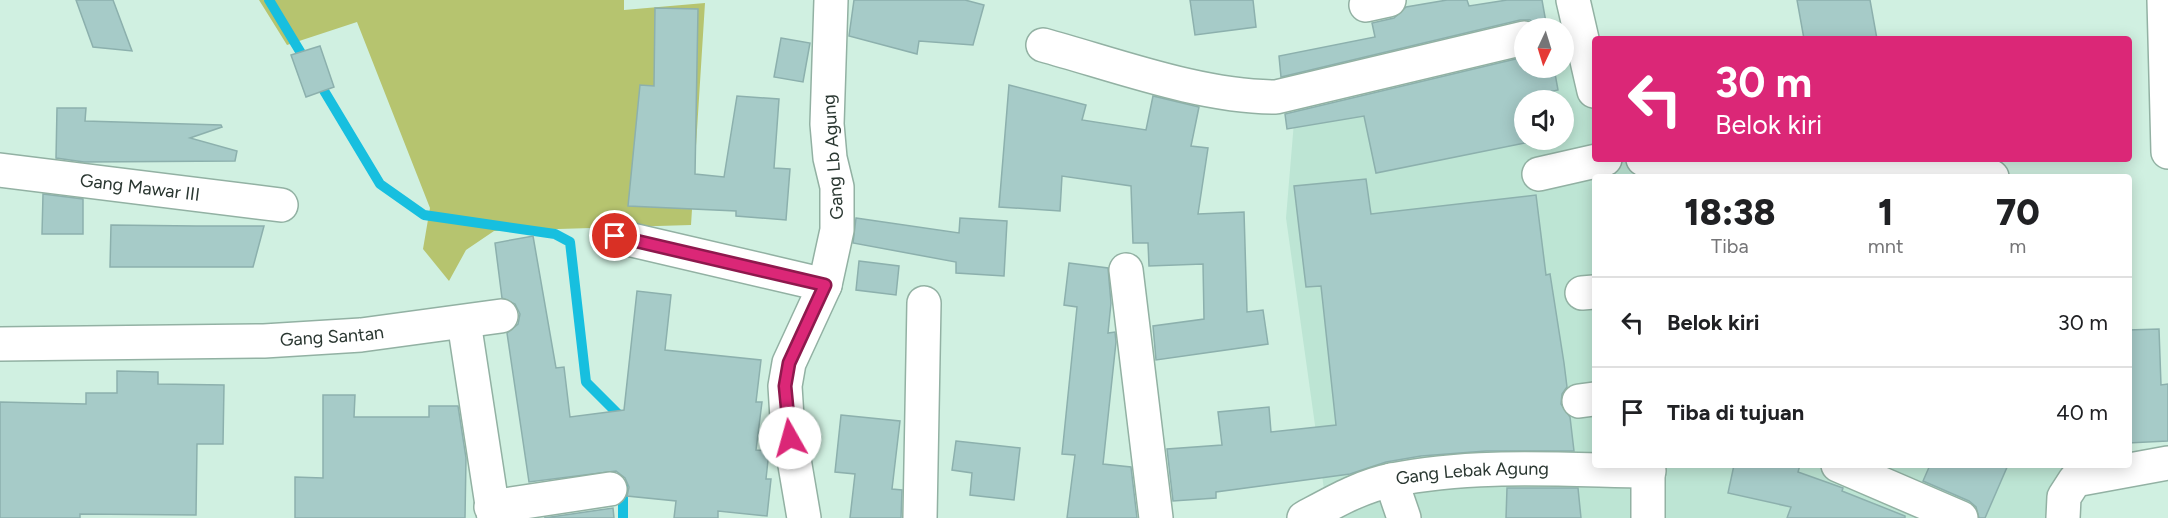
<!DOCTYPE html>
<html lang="id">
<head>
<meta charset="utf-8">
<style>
  body { margin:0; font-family:Figtree,sans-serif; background:#f6f6f6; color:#202124; height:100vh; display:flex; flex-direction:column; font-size:22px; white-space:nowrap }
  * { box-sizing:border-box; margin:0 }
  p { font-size:20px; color:#757577 }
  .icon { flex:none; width:33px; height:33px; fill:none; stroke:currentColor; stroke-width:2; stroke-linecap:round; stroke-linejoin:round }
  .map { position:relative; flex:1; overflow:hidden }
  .drawer { position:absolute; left:1592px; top:174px; width:540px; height:294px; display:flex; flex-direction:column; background:#fff; border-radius:6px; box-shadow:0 3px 15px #0003 }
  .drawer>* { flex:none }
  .top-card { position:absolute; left:1592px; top:36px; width:540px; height:126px; border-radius:6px; box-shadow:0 3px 15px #0003; background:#db2777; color:#fff; overflow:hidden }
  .needle { width:39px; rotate:184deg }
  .fabs { position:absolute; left:1514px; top:18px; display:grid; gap:12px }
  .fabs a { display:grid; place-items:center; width:60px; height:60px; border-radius:50%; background:#fff; box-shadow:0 3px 15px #0003; font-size:30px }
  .pin { position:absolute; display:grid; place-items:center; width:51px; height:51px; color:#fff; margin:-26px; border:3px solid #fff; border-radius:50%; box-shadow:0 2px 6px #0007 }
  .me { position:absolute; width:66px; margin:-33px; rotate:353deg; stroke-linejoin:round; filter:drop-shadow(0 0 4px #0008) }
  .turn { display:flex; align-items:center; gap:21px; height:126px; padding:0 24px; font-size:27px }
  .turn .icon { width:78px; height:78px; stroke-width:2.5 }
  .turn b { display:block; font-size:42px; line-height:51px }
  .eta { display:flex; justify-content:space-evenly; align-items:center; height:102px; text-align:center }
  .eta b { font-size:36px; font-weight:800; line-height:42px }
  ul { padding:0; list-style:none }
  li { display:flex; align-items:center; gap:18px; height:90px; padding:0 24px; border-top:2px solid #e0e0e0 }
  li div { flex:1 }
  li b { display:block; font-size:22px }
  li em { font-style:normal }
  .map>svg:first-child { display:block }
</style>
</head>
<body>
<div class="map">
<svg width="2168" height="518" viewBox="0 0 2168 518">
  <rect width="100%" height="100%" fill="#d0f0e1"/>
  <!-- built -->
  <path fill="#bde5d4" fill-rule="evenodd" d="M1594,52V159H1647L1651,177H1594V465H2077L2079,518H1328L1286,218L1295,110L1524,66L1563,68V58ZM1524,100H1563V140H1524Z"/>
  <!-- green -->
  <path fill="#b6c46f" d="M259,0H624V10L705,3L691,225L494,231L466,250L449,281L423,249L430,208L357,22L287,45Z"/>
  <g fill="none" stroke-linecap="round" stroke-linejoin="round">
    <!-- stream -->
    <g stroke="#17bfdf" stroke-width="10">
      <path d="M269,0L307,63"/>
      <path d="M317,79L380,184L424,215L555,234L570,242L586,382L622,418V422"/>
      <path d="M623,485V518"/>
    </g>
  </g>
  <!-- building -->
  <g fill="#a6cbc8" stroke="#8cb0ad" stroke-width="1.5">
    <path d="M76,0H113L132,51L93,47Z"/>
    <path d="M854,0H965L984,5L973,45L919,41L917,54L849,36Z"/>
    <path d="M1190,0H1253L1256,27L1195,35Z"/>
    <path d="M1447,0H1467L1469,6L1507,0H1542L1547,28H1540L1530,20H1520L1281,77L1279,56L1375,37L1372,23L1394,18L1406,7Z"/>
    <path d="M1797,0H1870L1877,39H1804Z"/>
    <path d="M655,8L698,9L695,174L724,177L737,96L779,99L774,168L790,169L786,220L736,216V211L628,206L640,85L654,86Z"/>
    <path d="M781,38L810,43L803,82L774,77Z"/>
    <path d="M320,46L334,87L306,97L291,55Z"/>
    <path d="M1524,57V68H1554L1558,90L1531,96L1532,100H1524V140H1540L1376,173L1364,116L1287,129L1285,114Z"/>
    <path d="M1009,85L1086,105L1082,120L1146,130L1153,96L1199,107L1191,146L1208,148L1198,214L1244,212L1247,312L1263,310L1268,344L1156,360L1153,326L1204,319L1203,264L1149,266L1148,243H1133L1131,186L1062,176L1060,211L999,207Z"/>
    <path d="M57,108H86L85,121L221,125L222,127L190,138L237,151L235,161L84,162L56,158Z"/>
    <path d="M1366,179L1371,214L1536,195L1546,275L1550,274L1564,363L1567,387L1562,394L1561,404L1570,417L1574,451H1486L1421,456L1386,462L1350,474L1216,492V498L1173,501L1167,449L1222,445L1218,412L1269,407L1271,432L1336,425L1321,286L1306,287L1294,186Z"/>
    <path d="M43,194L83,199V234H42Z"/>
    <path d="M856,218L959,233L960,218L1007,221L1004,276L956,273V262L853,243Z"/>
    <path d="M111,225L196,226H264L253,267H110Z"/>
    <path d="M533,236L556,368L564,367L570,417L624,410L637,291L671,295L665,350L761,360L756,402H762L756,450L769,451L766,479H771L767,516L718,511V518H674L676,501L627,496L629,487L625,478L616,471L529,482L507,333L518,324L520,314L515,304L502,298L495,243Z"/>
    <path d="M859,261L899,266L896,295L856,290Z"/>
    <path d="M1069,263L1108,268L1111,303L1108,333L1115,332L1116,342L1103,464L1131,467L1137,518H1067L1075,455L1062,454L1077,307L1064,305Z"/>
    <path d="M2159,329L2161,385L2168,384V441L2128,443V330Z"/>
    <path d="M117,371L158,372V384L224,385L223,444H197L196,515L80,514V518H0V402L86,404V393H117Z"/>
    <path d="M323,395H355L354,417H429V406H458L466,458L465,518H295V477L323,478Z"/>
    <path d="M841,415L900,421L892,489L902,490L901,518H850L855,474L835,472Z"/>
    <path d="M956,441L1020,448L1014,500L970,495L972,473L952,470Z"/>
    <path d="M1734,465H1800L1798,472L1843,488L1842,491L1905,516V518H1787L1791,507L1728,493Z"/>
    <path d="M1930,465H2008L1985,518H1979L1976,507L1969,501L1923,481Z"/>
    <path d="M1507,488H1578L1581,518H1506Z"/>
    <path d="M613,508L614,518H544Z"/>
  </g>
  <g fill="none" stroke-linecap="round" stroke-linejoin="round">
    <defs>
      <g id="minor">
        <path d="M1573,0L1594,91"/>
        <path d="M2164,0L2168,152"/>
        <path d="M1366,5L1389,0"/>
        <path d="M1043,45C1116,65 1201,97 1276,97L1524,38"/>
        <path d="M1643,159L1992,177"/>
        <path id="s1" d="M0,170L281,205"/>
        <path d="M1539,174L1605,159"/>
        <path d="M615,236L825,285"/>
        <path d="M1126,270L1156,518"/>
        <path d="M1582,293L1594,292"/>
        <path d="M464,322L494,518"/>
        <path id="s2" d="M0,344L264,341L361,335L501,316"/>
        <path d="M1579,401L1594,399"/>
        <path d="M1838,465L1961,518"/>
        <path d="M1391,480L1404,518"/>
        <path d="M491,507L610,489"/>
        <path d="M804,518L787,418L785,386L789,363L825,285L837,230V187L830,158L827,124L831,0"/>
        <path d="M920,518L924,303"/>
        <path id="s3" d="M1304,518C1332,503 1361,486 1392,480C1474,463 1566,470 1649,471"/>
        <path d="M1648,518V465"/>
        <path d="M2063,518L2064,497L2075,480L2168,463"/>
      </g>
    </defs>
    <!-- minor casing -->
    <use href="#minor" stroke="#92b1a3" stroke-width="36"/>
    <!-- minor -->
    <use href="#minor" stroke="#fff" stroke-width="33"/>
  </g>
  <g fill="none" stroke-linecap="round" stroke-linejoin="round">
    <defs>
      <path id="route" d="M615,236L825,285L789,363L785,386L790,438"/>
    </defs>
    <!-- route casing -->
    <use href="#route" stroke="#8e194d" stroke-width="15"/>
    <!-- route -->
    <use href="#route" stroke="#db2777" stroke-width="10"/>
  </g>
  <g text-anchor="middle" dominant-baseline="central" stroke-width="6" stroke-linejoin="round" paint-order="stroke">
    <!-- street labels -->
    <g font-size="18" fill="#2a3731" stroke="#fff">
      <text transform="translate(833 157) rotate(-94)">Gang Lb Agung</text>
      <text stroke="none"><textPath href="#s1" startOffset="141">Gang Mawar III</textPath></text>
      <text stroke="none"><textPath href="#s2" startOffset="332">Gang Santan</textPath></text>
      <text stroke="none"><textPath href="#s3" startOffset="177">Gang Lebak Agung</textPath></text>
    </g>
  </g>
</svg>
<div class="fabs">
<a><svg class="needle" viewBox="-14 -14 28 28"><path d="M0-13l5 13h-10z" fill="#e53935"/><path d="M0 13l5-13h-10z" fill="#757577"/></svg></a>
<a><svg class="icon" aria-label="sound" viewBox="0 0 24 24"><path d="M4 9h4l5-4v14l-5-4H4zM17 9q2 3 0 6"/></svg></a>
</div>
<div class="pin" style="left:615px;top:236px;background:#d93025"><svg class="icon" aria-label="arrive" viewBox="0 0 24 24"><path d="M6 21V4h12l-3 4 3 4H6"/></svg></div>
<svg class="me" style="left:790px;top:438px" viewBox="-20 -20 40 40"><circle r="19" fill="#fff"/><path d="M0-13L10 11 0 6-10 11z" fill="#db2777"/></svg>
<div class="top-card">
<div class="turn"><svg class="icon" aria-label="left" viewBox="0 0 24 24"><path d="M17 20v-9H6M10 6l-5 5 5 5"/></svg><div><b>30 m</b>Belok kiri</div></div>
</div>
<section class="drawer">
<div class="eta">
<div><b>18:38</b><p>Tiba</p></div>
<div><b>1</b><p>mnt</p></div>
<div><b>70</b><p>m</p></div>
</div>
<ul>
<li><svg class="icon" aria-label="left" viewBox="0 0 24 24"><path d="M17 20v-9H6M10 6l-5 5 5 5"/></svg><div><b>Belok kiri</b></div><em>30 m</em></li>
<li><svg class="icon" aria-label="arrive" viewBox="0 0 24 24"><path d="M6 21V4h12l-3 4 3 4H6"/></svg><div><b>Tiba di tujuan</b></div><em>40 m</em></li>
</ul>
</section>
</div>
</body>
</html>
